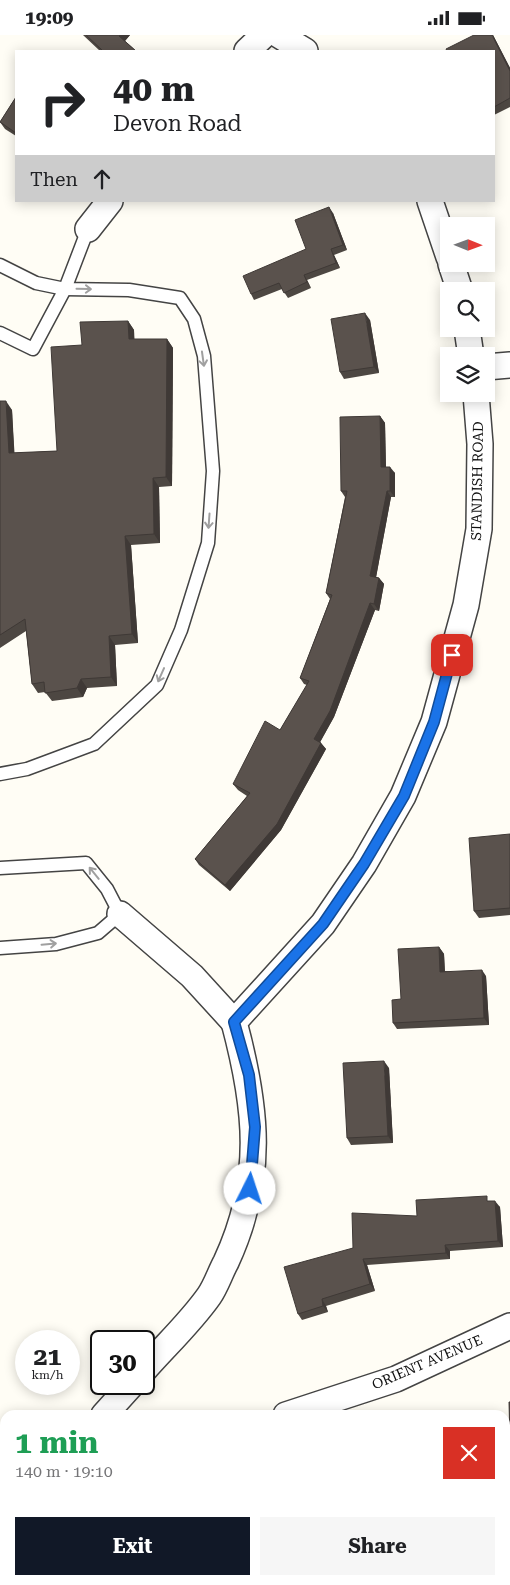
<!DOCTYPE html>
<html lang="en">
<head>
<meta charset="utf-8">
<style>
  body { margin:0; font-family:"Roboto Serif",serif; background:#f6f6f6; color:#202124; height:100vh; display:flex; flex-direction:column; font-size:19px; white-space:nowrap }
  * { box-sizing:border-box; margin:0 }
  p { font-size:16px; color:#757577 }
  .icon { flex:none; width:28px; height:28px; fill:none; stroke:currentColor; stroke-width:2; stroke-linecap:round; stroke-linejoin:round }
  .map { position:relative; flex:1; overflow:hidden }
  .panel { position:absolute; left:0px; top:1375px; width:510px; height:175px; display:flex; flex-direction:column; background:#fff; border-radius:15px 15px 0 0; box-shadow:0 2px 12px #0003 }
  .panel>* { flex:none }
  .hud { position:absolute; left:15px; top:15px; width:480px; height:152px; border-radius:0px; box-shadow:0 2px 12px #0003; background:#fff; color:#202124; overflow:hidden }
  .needle { width:32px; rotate:91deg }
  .tools { position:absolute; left:440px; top:182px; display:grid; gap:10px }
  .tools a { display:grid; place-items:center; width:55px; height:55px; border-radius:0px; background:#fff; box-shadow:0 2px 12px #0003; font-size:25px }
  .speed { position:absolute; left:15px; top:1295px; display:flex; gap:10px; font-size:25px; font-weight:700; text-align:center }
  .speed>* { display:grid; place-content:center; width:65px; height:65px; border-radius:50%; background:#fff; box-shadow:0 2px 12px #0003; line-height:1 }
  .speed small { font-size:12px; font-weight:400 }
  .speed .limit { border:2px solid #111; border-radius:8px; background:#fff; color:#111 }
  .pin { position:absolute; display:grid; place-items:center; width:42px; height:42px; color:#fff; margin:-21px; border-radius:10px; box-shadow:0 2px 8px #0006 }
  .me { position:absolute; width:55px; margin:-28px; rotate:4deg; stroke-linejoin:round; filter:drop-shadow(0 0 4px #0008) }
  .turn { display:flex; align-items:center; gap:18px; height:105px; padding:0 15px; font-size:22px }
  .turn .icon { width:65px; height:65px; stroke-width:2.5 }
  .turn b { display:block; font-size:35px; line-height:42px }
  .then { display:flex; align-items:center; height:48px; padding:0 15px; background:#0003; gap:10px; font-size:19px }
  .round { display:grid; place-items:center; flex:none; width:52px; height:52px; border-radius:0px; background:#f6f6f6 }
  .overview { display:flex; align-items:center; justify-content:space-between; height:85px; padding:0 15px }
  h1 { font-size:30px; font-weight:700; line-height:38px; color:#1e9e55 }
  .cta { display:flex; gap:10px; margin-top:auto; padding:10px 15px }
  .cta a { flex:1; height:58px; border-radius:0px; background:#111827; color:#fff; font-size:20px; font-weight:700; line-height:58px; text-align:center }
  .cta a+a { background:#f6f6f6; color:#202124 }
  .status { display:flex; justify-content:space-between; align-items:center; height:35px; padding:0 25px; background:#fff; direction:ltr }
  .status svg { height:14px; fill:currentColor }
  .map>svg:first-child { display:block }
</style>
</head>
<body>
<div class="status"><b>19:09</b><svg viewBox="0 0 49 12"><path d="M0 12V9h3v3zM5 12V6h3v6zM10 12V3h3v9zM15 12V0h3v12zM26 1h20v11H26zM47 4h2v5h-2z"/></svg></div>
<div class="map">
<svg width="510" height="1550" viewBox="0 0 510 1550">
  <rect width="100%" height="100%" fill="#fffdf5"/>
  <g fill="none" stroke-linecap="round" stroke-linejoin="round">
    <defs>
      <g id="lane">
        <path d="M0,230L36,248L65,254L33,314L0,298"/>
        <path d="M0,739L27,734L94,709L157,650L181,595L208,508L213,436L204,321L194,284L180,263L129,255L65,254L88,194"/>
        <path d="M0,833L86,828L107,854L120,879L98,898L56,909L0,913"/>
      </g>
      <g id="street">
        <path d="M279,0L305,16"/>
        <path d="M247,16L264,0"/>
        <path d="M430,166L449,222"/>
        <path d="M88,194L110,166"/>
        <path d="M451,229L460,256"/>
        <path d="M467,294L471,321"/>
        <path d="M486,332L510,330"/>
        <path d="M120,879L192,941L234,987"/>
        <path d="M144,1335C165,1311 190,1288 209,1261C216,1251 220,1238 226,1227C265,1143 257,1073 234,987L323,889L364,829L403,761L434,687L466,570L479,494L480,409L476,359"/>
        <path d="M104,1380L132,1349"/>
        <path d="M286,1380L396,1344L510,1291"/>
        <path d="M49,1545V1550"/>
      </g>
    </defs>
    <!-- lane casing -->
    <use href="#lane" stroke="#444" stroke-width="15"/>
    <!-- street casing -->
    <use href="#street" stroke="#444" stroke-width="28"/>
    <!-- lane -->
    <use href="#lane" stroke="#fff" stroke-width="12"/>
    <!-- street -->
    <use href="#street" stroke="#fff" stroke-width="25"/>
  </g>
  <!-- wall -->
  <g fill="#4d4742">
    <path d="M83,0H130L125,6L136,16H100Z"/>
    <path d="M493,0L510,33V72L494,80Z"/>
    <path d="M16,62V101L5,94L0,87Z"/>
    <path d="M333,178L347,215L334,220L340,233L307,245L311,253L288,263L282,254L254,265L251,259L306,214Z"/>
    <path d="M370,285L379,338L344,344L340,337Z"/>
    <path d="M128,286L134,295V304H167L173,313L172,451L159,452L160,508L131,510L138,608L115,610L117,651L87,653L83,662L52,666L45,657L38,658L32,649L26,596L0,613V366L12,375L14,418L57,416L82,310Z"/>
    <path d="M380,381L385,388L386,432L395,438V462H391L376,542L379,543L384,549L379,576L375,575L334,682L320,707L326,714L281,795L230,856L199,830L195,824L247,761L238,755L233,749L280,695L307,650L304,649L300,643L330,564L326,558L345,462L341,456Z"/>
    <path d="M510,799V880L479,883L474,876Z"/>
    <path d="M439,912L444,919L445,936L486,941L489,990L397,994L393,988L401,964Z"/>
    <path d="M389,1033L393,1108L351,1110L347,1103Z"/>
    <path d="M490,1166L500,1172L503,1212L450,1216V1224L367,1230L375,1256L326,1271L328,1277L302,1285L298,1279L353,1213L417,1181Z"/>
  </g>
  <!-- shaded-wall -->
  <g fill="#3f3936">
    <path d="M120,0H130L124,7L119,1Z"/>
    <path d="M492,0H493L510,33V36Z"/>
    <path d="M329,172L333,178L347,215L343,210Z"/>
    <path d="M331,214L334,220L340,233L336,228Z"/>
    <path d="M304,240L307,245L311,253L307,247Z"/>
    <path d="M365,278L370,285L379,338L374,332Z"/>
    <path d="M128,286L134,295L135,313L129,304Z"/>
    <path d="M167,304L173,313L172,451L166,442Z"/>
    <path d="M6,366L12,375L15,427L9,418Z"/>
    <path d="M380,381L385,388L386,438L381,432Z"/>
    <path d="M390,432L395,438V462L390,456Z"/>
    <path d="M153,443L159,452L160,508L154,499Z"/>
    <path d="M387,456L391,462L375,548L370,541Z"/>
    <path d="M125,501L131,510L138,608L132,599Z"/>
    <path d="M379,543L384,549L379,576L374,569Z"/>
    <path d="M370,568L375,575L334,682L318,711L314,704Z"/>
    <path d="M109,601L115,610L117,651L111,642Z"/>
    <path d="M81,644L87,653L83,662L77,653Z"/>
    <path d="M321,708L326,714L281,795L230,856L225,850Z"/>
    <path d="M439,912L444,919L445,943L440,937Z"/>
    <path d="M482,935L486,941L489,990L484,983Z"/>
    <path d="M384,1026L389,1033L393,1108L388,1101Z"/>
    <path d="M495,1166L500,1172L503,1212L498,1206Z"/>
    <path d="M445,1210L450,1216V1224L446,1218Z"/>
    <path d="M363,1224L367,1230L375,1256L370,1249Z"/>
    <path d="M322,1264L326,1271L328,1277L323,1271Z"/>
  </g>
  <!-- building -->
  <g fill="#5a524d" stroke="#3f3936">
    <path d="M86,0H120L119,1L136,16H103Z"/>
    <path d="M474,0H492L510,36V63L494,72V16H447L446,14Z"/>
    <path d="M16,62V98L0,87Z"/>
    <path d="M329,172L343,210L331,214L336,228L304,240L307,247L284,258L279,248L251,259L243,241L306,214L295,185Z"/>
    <path d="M365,278L374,332L340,337L331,284Z"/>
    <path d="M128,286L129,304H167L166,442L153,443L154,499L125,501L132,599L109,601L111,642L81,644L77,653L45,658L44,647L32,649L25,584L0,600V366H6L9,418L57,416L51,312L82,310L80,287Z"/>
    <path d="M380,381L381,432H390V456H387L370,541L379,543L374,569L370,568L330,676L314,704L321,708L277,789L225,850L195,824L250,758L233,749L265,686L280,695L309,646L300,643L332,560L326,558L347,456H341L340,382Z"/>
    <path d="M510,799V873L474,876L469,803Z"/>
    <path d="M439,912L440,937L482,935L484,983L393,988L392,965L401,964L398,914Z"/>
    <path d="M384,1026L388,1101L347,1103L343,1028Z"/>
    <path d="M487,1161V1166H495L498,1206L445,1210L446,1218L363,1224L370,1249L322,1264L323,1271L298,1279L284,1232L353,1213L352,1178L417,1181L416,1165Z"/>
    <path d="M509,1367H510V1407Z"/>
  </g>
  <!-- one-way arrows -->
  <defs><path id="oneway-shaft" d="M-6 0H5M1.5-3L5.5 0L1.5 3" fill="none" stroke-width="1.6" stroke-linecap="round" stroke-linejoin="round" transform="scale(1.25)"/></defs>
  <g stroke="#a0a0a0">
    <use href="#oneway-shaft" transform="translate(84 254) rotate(1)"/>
    <use href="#oneway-shaft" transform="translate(203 324) rotate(82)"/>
    <use href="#oneway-shaft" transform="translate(209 486) rotate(94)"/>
    <use href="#oneway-shaft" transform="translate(161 640) rotate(114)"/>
    <use href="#oneway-shaft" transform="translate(94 838) rotate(-129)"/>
    <use href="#oneway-shaft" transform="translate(49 909) rotate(-5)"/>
  </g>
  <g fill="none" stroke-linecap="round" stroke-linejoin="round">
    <defs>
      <path id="route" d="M250,1154L255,1092L249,1040L234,987L323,889L364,829L404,761L434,687L452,620"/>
    </defs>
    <!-- route casing -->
    <use href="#route" stroke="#114b97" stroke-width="12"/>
    <!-- route -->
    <use href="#route" stroke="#1a73e8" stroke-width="9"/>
  </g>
  <g text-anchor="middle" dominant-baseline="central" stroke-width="5" stroke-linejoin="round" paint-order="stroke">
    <!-- street labels -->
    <g font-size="14" fill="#111" stroke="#fff">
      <text transform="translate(477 446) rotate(-89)">STANDISH ROAD</text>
      <text transform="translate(427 1327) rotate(-23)">ORIENT AVENUE</text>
    </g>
  </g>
</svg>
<div class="tools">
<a><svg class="needle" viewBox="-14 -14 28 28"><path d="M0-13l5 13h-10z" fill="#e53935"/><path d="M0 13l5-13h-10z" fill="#757577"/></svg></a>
<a><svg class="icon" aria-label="search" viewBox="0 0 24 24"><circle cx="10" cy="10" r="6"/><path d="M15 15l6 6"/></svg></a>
<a><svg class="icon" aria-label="layers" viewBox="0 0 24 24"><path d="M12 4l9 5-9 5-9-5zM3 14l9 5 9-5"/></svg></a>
</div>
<div class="speed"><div>21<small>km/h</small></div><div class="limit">30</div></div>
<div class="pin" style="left:452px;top:620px;background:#d93025"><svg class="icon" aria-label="arrive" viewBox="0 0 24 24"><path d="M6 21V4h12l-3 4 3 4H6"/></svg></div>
<svg class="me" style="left:250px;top:1154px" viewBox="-20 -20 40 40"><circle r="19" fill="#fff"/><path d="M0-13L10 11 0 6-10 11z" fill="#1a73e8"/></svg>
<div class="hud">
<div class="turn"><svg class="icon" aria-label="right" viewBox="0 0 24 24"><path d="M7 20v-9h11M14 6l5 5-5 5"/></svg><div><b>40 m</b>Devon Road</div></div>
<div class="then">Then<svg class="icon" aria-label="ahead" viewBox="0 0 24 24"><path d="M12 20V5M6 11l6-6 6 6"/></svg></div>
</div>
<section class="panel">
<div class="overview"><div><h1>1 min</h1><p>140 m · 19:10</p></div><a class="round" style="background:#d93025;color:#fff"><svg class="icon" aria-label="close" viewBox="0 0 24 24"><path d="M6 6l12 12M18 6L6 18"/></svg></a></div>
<div class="cta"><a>Exit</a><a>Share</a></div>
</section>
</div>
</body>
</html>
